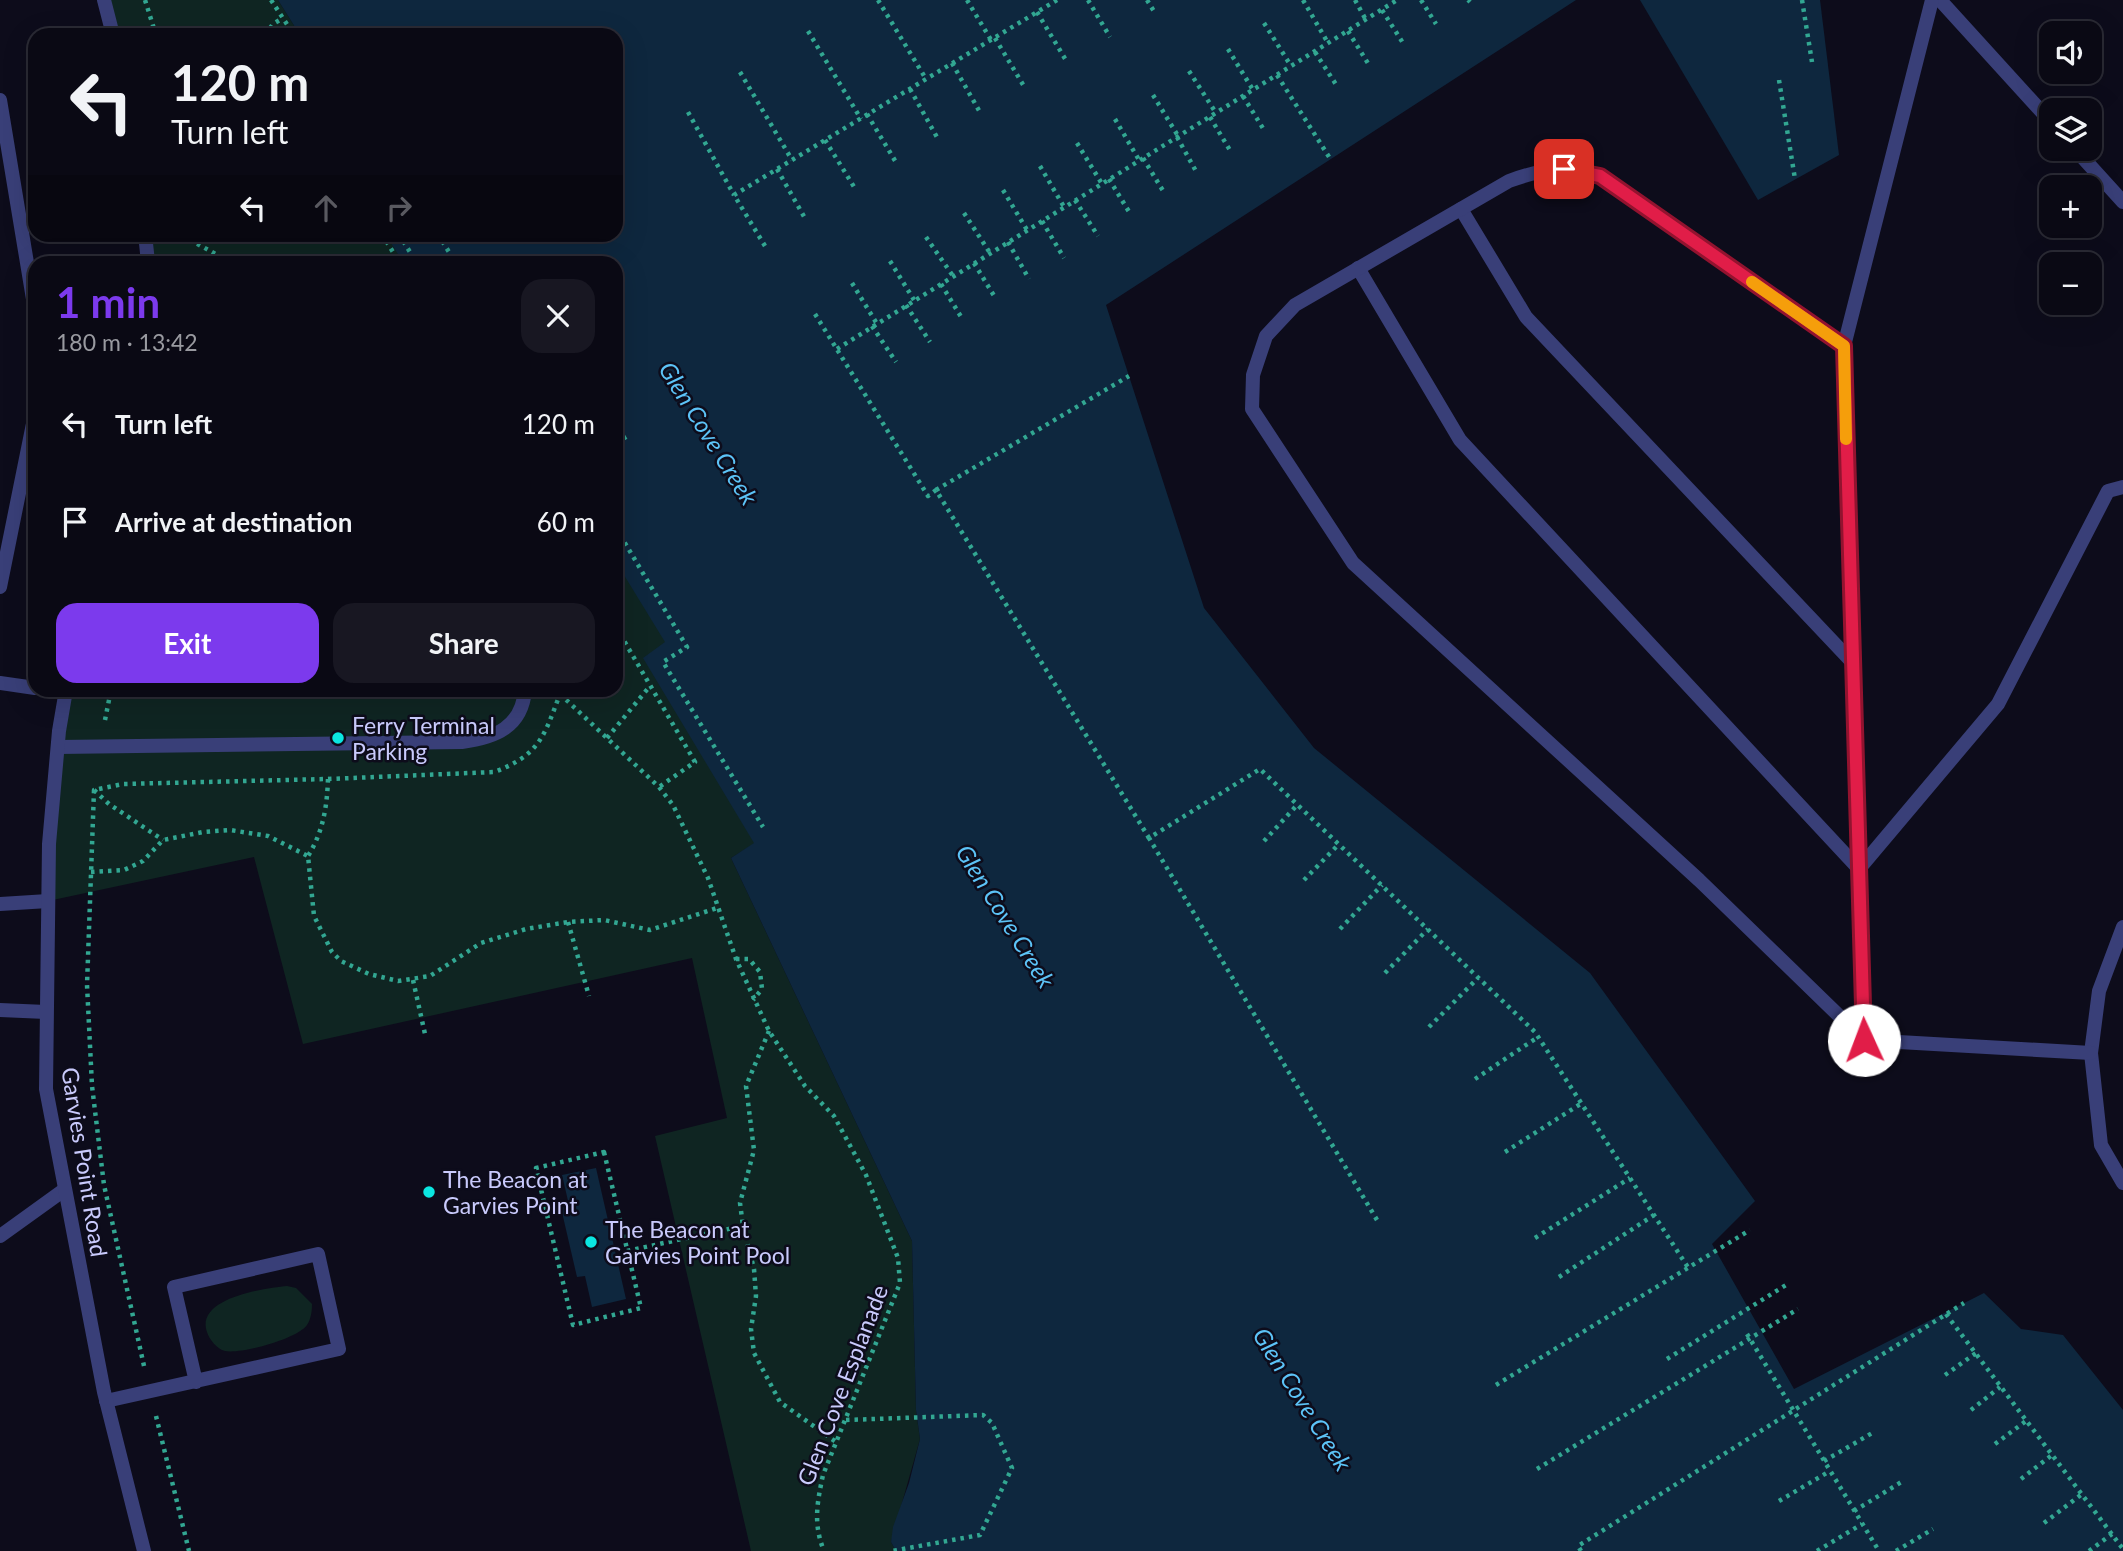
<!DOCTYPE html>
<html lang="en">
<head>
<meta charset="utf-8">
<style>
  body { margin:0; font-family:Lato,sans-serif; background:#181722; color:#f1f3f6; height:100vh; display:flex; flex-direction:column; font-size:26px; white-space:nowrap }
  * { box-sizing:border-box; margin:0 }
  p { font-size:23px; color:#999aa0 }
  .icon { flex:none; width:38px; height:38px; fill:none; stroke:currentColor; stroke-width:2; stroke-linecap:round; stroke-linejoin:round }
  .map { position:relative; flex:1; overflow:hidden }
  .sheet { position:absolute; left:28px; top:256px; width:595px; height:441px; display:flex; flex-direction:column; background:#0a0914; border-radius:21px; box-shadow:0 7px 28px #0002,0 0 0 2px #2a2a34 }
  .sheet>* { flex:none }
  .guide { position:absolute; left:28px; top:28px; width:595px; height:214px; border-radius:21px; box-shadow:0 7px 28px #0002,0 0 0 2px #2a2a34; background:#0a0914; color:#f1f3f6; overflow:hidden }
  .controls { position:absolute; left:2039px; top:21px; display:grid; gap:14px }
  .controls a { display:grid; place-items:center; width:63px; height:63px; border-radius:14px; background:#0a0914; box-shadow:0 7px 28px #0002,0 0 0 2px #2a2a34; font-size:35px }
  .pin { position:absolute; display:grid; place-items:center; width:60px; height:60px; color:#fff; margin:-30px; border-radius:14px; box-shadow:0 4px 10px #0006 }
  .me { position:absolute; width:77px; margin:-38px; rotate:358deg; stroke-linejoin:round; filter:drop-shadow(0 0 5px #0008) }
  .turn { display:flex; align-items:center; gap:24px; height:147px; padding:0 28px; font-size:32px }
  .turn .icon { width:91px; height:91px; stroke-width:2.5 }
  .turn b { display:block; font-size:49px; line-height:60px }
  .lanes { display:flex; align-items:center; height:66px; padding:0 28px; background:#0003; justify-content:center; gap:35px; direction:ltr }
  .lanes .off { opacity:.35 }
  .round { display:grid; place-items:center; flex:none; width:74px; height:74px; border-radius:21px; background:#181722 }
  .headline { display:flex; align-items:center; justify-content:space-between; height:119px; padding:0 28px }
  h1 { font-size:42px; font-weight:700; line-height:52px; color:#7c3aed }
  .button { display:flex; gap:14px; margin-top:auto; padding:14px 28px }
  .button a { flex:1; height:80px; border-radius:21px; background:#7c3aed; color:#fff; font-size:28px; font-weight:700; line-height:80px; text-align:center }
  .button a+a { background:#181722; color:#f1f3f6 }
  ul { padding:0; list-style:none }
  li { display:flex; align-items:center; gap:21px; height:98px; padding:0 28px }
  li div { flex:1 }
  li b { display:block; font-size:26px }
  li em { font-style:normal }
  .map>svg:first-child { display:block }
</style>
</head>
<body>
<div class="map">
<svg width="2123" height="1551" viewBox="0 0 2123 1551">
  <rect width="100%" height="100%" fill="#0d0c1b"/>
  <!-- green -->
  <g fill="#0f2522">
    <path d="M97,0H278L300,35H108Z"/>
    <path d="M141,235H428L447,262H143Z"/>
    <path d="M616,522L779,828L731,858L912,1241L916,1410L920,1439L891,1542L896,1551H751L655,1136L727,1118L692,958L303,1044L254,857L48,901L63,690H616Z"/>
    <path d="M287,1286L296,1288L312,1304C312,1311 311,1319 307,1325C297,1339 242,1354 225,1351C217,1349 209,1339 207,1332C195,1298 265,1288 287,1286Z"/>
  </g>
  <!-- water -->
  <g fill="#0e273e">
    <path d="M278,0H1576L1106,305L1204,608L1314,748L1590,973L1755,1201L1712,1244L1794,1389L1984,1293L2021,1329L2063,1335L2123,1410V1551H896L891,1542L893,1527L909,1483L920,1439L916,1410L912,1241L731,858L754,843L643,658L665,642L616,562V262H403L386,235L616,234V35H300Z"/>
    <path d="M1640,0H1820L1839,155L1758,200Z"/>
    <path d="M596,1168L626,1299L592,1307L585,1276L577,1277L561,1208L569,1205L562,1175Z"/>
  </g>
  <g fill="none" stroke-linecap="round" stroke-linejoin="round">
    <!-- path -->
    <g stroke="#32a792" stroke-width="4.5" stroke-dasharray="3.5 5" stroke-linecap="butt">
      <path d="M145,0L156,35"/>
      <path d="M271,0L294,35"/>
      <path d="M878,0L926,79"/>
      <path d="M967,0L991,40"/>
      <path d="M1088,0L1110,37"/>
      <path d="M1147,0L1155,13"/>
      <path d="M1303,0L1328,43"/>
      <path d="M1355,0L1366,20"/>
      <path d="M1421,0L1436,24"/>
      <path d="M1468,0L1470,2"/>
      <path d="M1802,0L1812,62"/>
      <path d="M1382,10L1403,43"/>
      <path d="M1037,12L1067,62"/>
      <path d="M1264,23L1291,66"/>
      <path d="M808,31L861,119"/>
      <path d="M1348,31L1369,65"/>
      <path d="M265,35L273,24L283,18"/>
      <path d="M995,38L1025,88"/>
      <path d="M1228,49L1253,90"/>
      <path d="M1315,52L1337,86"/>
      <path d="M952,63L981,114"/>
      <path d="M1189,71L1216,113"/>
      <path d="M740,72L792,160"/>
      <path d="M1277,75L1331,160"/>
      <path d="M1779,80L1795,179"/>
      <path d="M910,89L938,139"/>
      <path d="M1153,95L1178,136"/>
      <path d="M1243,96L1264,130"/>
      <path d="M688,112L734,195"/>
      <path d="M867,114L897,164"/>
      <path d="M1210,117L1231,152"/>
      <path d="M1115,119L1139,160"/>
      <path d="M1177,137L1197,173"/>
      <path d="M825,140L856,190"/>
      <path d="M1077,143L1102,184"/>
      <path d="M1143,158L1165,194"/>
      <path d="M1040,166L1064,207"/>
      <path d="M777,169L806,220"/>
      <path d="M1109,179L1131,215"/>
      <path d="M1003,190L1027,230"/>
      <path d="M1075,200L1098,236"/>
      <path d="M964,213L990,253"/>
      <path d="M1042,221L1064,258"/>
      <path d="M184,234L185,237L230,262"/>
      <path d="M382,234L399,262"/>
      <path d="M399,234L416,262"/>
      <path d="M438,234L455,262"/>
      <path d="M926,237L953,276"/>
      <path d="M1008,242L1029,279"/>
      <path d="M765,246L734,195L1057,0"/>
      <path d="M890,261L914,300"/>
      <path d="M974,263L996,299"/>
      <path d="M852,283L877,324"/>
      <path d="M941,284L963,320"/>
      <path d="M906,305L930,342"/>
      <path d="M815,314L928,496L936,490L1149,838"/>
      <path d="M872,326L896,362"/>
      <path d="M837,349L1397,0"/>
      <path d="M616,443L629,435"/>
      <path d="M936,490L1129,376"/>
      <path d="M616,528L687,647L663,662L763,827"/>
      <path d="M616,627L695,762L659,787"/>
      <path d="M552,691L560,694L659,787L673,805L708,878L736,959L769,1031L805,1086L834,1116L866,1175L898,1258L900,1283L823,1475C817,1503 813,1524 824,1551"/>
      <path d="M105,720L111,690"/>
      <path d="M607,738L650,686"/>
      <path d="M328,779L494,772C540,755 544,736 560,694"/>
      <path d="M94,790L109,804L163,840"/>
      <path d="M1264,841L1298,804"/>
      <path d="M91,872L124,870L143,861L163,840L203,832L230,830L268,836L308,856L314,916L332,952L341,961L369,974L398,981L430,976L481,943L526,929L568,922L604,920L650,930L717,908"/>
      <path d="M1304,880L1339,844"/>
      <path d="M568,922L589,996"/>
      <path d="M1340,929L1382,885"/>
      <path d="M736,959H749L760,972L762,989L753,1000"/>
      <path d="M1385,973L1428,929"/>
      <path d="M413,980L425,1034"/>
      <path d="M1429,1027L1478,978"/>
      <path d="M769,1031L746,1086L754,1150L740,1203L743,1226L754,1269L756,1296L751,1329L754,1353L780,1402L836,1442"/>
      <path d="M1475,1079L1538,1037"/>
      <path d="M604,1152L641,1308L573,1325L536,1168Z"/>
      <path d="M1505,1152L1582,1103"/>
      <path d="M1377,1220L1149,838L1260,769L1535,1032L1689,1269"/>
      <path d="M1535,1238L1630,1178"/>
      <path d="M627,1251L742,1226"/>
      <path d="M1559,1277L1654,1215"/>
      <path d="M1946,1314L2123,1549"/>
      <path d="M1747,1334L1879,1551"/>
      <path d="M1667,1359L1786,1285"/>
      <path d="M144,1366L104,1185L92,1086L87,985L94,790L123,784L328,779C327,807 323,832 308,856"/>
      <path d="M1945,1375L1976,1353"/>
      <path d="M1496,1385L1750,1230"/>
      <path d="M1971,1410L2000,1387"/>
      <path d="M156,1416L189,1551"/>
      <path d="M846,1420L983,1415L992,1423L1012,1468L980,1535L892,1551"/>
      <path d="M1995,1444L2026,1421"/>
      <path d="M1824,1461L1874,1432"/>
      <path d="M1537,1469L1798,1309"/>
      <path d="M2021,1479L2052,1455"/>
      <path d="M1779,1501L1830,1471"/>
      <path d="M1854,1511L1903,1481"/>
      <path d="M2044,1523L2082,1494"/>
      <path d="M1581,1551L1578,1546L1964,1303"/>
      <path d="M1817,1551L1862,1524"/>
      <path d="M1896,1551L1933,1529"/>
      <path d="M2089,1551L2112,1534"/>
    </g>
    <!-- service -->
    <g stroke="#393f78" stroke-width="14">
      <path d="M1940,0L2051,122"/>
      <path d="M0,100L34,305L35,329"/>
      <path d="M2075,149L2123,202"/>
      <path d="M1461,209L1526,317L1853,663"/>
      <path d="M1358,268L1460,440L1859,869L1998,704L2108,491L2123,487"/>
      <path d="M1844,346L1932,0"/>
      <path d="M0,587L35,414"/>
      <path d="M0,683L35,688"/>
      <path d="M44,690L65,693"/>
      <path d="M58,747L462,742C495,738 522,727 525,690"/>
      <path d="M0,904L48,901"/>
      <path d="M2123,927L2099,991L2091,1053L2101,1145L2123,1183"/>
      <path d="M0,1010L46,1012"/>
      <path d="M1864,1040L1844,346L1600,176C1560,168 1547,167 1509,181L1295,305L1266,336L1253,375L1252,409L1353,563L1699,880L1864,1040L2091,1053"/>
      <path d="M0,1236L64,1190"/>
      <path d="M106,1401C184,1383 262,1366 339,1349L318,1254L174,1287L196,1382"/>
    </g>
    <!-- minor -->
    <g stroke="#393f78" stroke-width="14">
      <path d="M104,0L113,35"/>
      <path d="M145,234L148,262"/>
      <path d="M66,690L59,731L49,844L46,1089L104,1392L144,1551"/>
    </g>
  </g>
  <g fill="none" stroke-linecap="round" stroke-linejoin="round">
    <defs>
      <path id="route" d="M1564,169L1600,176L1844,346L1864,1040"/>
    </defs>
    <!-- route casing -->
    <use href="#route" stroke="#92132f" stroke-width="18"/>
    <!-- route -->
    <use href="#route" stroke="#e11d48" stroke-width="12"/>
    <!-- slow -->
    <path stroke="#f59e0b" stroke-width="12" d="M1752,282L1844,346L1846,439"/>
  </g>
  <!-- markers -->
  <g fill="#0be6e1" stroke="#0d0c1b" stroke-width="2.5">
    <circle cx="338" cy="738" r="7"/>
    <circle cx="429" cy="1192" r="7"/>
    <circle cx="591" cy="1242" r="7"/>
  </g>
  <g text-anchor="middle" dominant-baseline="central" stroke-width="5" stroke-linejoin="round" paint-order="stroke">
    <!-- poi labels -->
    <g font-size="23" fill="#c9cafc" stroke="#0d0c1b" text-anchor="start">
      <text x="352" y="725">Ferry Terminal<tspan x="352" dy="26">Parking</tspan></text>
      <text x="443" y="1179">The Beacon at<tspan x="443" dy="26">Garvies Point</tspan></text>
      <text x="605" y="1229">The Beacon at<tspan x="605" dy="26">Garvies Point Pool</tspan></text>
    </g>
    <!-- street labels -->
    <g font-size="23" fill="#c9cafc" stroke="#0d0c1b">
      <text transform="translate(85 1162) rotate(81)">Garvies Point Road</text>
      <text transform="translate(842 1385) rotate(-69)">Glen Cove Esplanade</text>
    </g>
    <!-- water labels -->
    <g font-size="24" font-style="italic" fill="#5cc3f7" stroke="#0d0c1b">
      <text transform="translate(709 433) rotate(58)">Glen Cove Creek</text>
      <text transform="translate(1006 916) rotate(58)">Glen Cove Creek</text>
      <text transform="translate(1303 1399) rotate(58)">Glen Cove Creek</text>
    </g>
  </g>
</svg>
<div class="controls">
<a><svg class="icon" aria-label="sound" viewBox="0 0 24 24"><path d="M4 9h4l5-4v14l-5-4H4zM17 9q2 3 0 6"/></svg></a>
<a><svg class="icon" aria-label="layers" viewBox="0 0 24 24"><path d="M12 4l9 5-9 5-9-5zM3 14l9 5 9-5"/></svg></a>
<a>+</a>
<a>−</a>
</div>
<div class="pin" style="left:1564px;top:169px;background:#d93025"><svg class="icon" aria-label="arrive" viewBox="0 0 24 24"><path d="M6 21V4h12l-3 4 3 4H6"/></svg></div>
<svg class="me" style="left:1864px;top:1040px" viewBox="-20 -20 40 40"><circle r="19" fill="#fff"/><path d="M0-13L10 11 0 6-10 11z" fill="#e11d48"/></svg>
<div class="guide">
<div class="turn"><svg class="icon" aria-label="left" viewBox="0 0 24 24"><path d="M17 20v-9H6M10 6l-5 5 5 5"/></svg><div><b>120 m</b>Turn left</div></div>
<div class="lanes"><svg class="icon" aria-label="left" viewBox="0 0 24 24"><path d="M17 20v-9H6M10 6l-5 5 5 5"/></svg><svg class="icon off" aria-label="ahead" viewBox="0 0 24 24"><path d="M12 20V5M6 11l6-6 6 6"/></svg><svg class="icon off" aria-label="right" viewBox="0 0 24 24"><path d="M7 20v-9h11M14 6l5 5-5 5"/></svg></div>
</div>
<section class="sheet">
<div class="headline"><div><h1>1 min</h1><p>180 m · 13:42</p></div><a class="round"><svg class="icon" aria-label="close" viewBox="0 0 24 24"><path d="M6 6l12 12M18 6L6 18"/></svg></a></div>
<ul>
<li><svg class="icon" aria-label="left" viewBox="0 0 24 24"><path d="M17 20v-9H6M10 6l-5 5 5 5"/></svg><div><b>Turn left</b></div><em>120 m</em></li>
<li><svg class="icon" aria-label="arrive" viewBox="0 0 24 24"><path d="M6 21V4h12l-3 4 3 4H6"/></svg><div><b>Arrive at destination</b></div><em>60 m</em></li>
</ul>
<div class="button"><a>Exit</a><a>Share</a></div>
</section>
</div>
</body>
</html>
